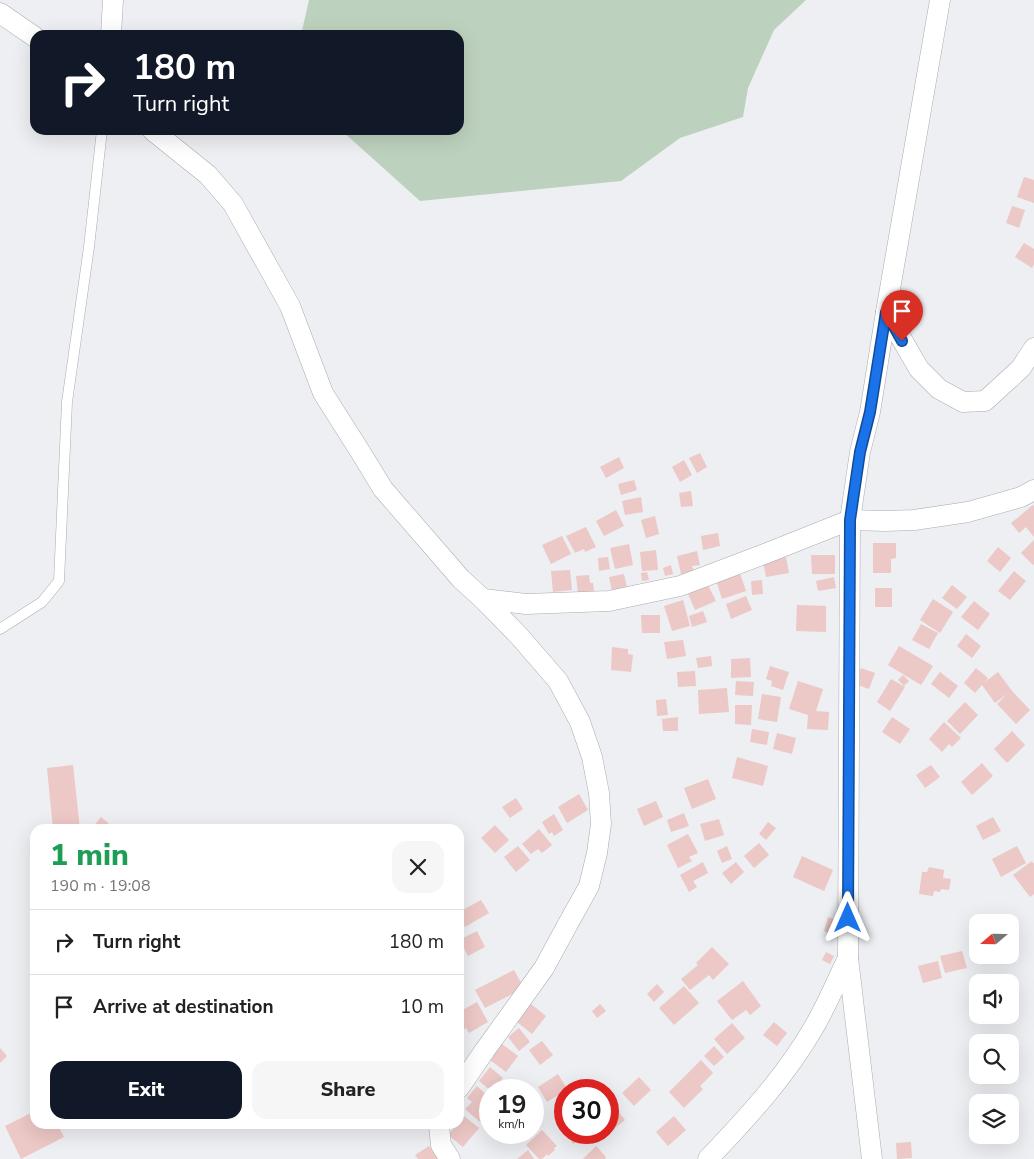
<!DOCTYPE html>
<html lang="en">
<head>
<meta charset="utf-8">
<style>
  body { margin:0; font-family:"Nunito Sans",sans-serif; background:#f6f6f6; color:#222; height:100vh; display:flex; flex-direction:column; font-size:19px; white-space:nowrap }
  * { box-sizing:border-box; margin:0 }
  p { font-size:16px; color:#767676 }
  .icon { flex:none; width:28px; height:28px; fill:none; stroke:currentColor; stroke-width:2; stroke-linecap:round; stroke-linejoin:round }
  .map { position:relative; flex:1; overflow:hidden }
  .details { position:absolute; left:30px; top:824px; width:434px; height:305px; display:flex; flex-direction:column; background:#fff; border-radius:15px; box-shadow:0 5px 20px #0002 }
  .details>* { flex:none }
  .hud { position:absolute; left:30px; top:30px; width:434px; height:105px; border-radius:15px; box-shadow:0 5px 20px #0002; background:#111827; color:#fff; overflow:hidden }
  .needle { width:32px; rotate:250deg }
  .buttons { position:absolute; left:969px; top:914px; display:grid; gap:10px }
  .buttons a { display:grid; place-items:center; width:50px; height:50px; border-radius:10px; background:#fff; box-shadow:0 5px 20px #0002; font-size:25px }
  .speed { position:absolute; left:479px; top:1079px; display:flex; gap:10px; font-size:25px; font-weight:700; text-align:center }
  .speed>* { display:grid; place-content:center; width:65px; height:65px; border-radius:50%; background:#fff; box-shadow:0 5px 20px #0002; line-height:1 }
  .speed small { font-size:12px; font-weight:400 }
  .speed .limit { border:8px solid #d22; background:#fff; color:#111 }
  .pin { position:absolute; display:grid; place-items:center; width:42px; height:42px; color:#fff; margin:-51px -21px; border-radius:50% 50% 50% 0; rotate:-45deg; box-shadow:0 0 5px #0007 }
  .pin .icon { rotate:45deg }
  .me { position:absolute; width:55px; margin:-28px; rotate:0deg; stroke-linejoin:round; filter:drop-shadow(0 0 4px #0008) }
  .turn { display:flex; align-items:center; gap:18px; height:105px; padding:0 20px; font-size:22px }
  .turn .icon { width:65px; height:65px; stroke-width:2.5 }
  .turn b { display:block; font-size:35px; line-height:42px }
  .round { display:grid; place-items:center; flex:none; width:52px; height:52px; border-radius:15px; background:#f6f6f6 }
  .summary { display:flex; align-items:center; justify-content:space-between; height:85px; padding:0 20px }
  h1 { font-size:30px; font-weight:800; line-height:38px; color:#1e9e55 }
  .action { display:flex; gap:10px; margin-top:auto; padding:10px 20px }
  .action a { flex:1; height:58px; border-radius:15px; background:#111827; color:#fff; font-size:20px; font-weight:800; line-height:58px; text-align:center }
  .action a+a { background:#f6f6f6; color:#222 }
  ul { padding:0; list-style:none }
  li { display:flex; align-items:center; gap:15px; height:65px; padding:0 20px; border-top:1px solid #e0e0e0 }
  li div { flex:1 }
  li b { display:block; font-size:19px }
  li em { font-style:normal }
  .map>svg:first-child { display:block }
</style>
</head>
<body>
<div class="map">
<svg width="1034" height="1159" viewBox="0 0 1034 1159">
  <rect width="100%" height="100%" fill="#edeff2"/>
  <!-- green -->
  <path fill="#bdd2be" d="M309,0H806L774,30L748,88L743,117L680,138L621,181L420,201L341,130H459V35H301Z"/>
  <!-- building -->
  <g fill="#ecc8c6">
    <path d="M1024,177L1034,180V203L1017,197Z"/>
    <path d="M1012,206L1025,210L1019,228L1006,223Z"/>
    <path d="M1024,243L1034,249V264L1032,268L1015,257Z"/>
    <path d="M700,453L707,467L697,473L689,458Z"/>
    <path d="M619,457L624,468L606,478L600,467Z"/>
    <path d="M684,460L692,475L680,482L672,467Z"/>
    <path d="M634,480L637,490L621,495L618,484Z"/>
    <path d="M691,491L693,506L681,507L679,493Z"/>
    <path d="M641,497L643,512L625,515L622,501Z"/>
    <path d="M1033,505L1034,506V537L1026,527L1019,533L1011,523Z"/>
    <path d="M616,510L624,526L604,536L596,521Z"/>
    <path d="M655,516L659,534L646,538L641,520Z"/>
    <path d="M586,527L596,547L585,552L584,549L575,553L566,536Z"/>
    <path d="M718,533L720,546L703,550L701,536Z"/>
    <path d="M562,536L571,554L551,564L542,545Z"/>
    <path d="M1034,540V564L1033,565L1021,553Z"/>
    <path d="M873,543H896V558L891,559V573H873Z"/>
    <path d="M629,544L633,565L615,569L610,548Z"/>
    <path d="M998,547L1011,558L1000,572L987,561Z"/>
    <path d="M656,550L658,570L642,571L640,552Z"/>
    <path d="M697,551L700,565L692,566L694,571L681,574L677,556Z"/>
    <path d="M811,555H835V574H812Z"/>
    <path d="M608,557L610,569L599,571L598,558Z"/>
    <path d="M786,557L789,573L766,577L763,561Z"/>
    <path d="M671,565L673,574L665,576L663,568Z"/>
    <path d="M570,570L572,590L553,592L551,571Z"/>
    <path d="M1014,571L1026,581L1010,600L998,591Z"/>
    <path d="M647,572L649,580L642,581L641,573Z"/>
    <path d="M740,573L746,591L722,599L716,580Z"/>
    <path d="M624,574L627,588L612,591L609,577Z"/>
    <path d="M589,575L590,583H593L594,591L578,593L576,576Z"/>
    <path d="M834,577L836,588L818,591L816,581Z"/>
    <path d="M762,580L763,594L752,595L751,581Z"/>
    <path d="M708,585L716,601L695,610L688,594Z"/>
    <path d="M952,585L967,597L957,609L942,598Z"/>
    <rect x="875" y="588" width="17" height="19"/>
    <path d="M746,596L752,610L731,619L726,604Z"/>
    <path d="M933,599L953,612L940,633L920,620Z"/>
    <path d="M683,600L690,626L672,631L664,606Z"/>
    <path d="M974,601L990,614L978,630L961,617Z"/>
    <path d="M797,605L826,606V632L796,631Z"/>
    <path d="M703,611L707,622L692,627L689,616Z"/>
    <path d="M641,615H660V633H642Z"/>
    <path d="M921,624L938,633L929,649L912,640Z"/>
    <path d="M966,634L981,646L972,658L957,646Z"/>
    <path d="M683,640L686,656L667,659L664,642Z"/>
    <path d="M899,646L933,666L921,685L888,665Z"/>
    <path d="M612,647L628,649V654L633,655L631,672L611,670Z"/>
    <path d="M711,656L712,666L698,668L696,658Z"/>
    <path d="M750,658L751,677L731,678V659Z"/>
    <path d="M770,666L789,672L783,690L771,686L772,681L766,679Z"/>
    <path d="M861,668L875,673L869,689L855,684Z"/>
    <path d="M976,668L988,678L985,682L998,672L1012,691L1030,710L1016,724L997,704L1007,694L995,703L982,685L975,693L964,683Z"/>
    <path d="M695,671L696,686L678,687L677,672Z"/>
    <path d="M940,672L958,686L949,698L931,684Z"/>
    <path d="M903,675L909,681L904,686L898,680Z"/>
    <path d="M891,679L905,687L890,711L877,702Z"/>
    <path d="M736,681L754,682L753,696L735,695Z"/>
    <path d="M798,681L823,689L816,711L829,712L828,730L807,729L808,715L789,709Z"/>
    <path d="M727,688L729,712L699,714L698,690Z"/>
    <path d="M762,694L781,697L777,722L758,719Z"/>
    <path d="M666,699L668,715L657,716L656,700Z"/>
    <path d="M965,702L978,715L960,734L947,721Z"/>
    <path d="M735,705H752L751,725L735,724Z"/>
    <path d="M678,717V731H663L662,719Z"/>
    <path d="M892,717L910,729L900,744L882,732Z"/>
    <path d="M944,722L961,738L952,747L949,744L942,752L929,739Z"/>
    <path d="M752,729L769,732L767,745L750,742Z"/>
    <path d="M1012,731L1025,745L1007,763L994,749Z"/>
    <path d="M777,733L796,738L792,754L773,749Z"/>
    <path d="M737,757L768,766L763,786L732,778Z"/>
    <path d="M982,763L993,776L972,795L961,782Z"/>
    <path d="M73,765L80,829H53L47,768Z"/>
    <path d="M931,765L940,777L925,788L916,775Z"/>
    <path d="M708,779L716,799L692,809L684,788Z"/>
    <path d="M579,794L588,810L567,823L558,807Z"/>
    <path d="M516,798L523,809L510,818L502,807Z"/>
    <path d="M656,801L663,817L644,826L637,809Z"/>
    <path d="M684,813L689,826L671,832L667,820Z"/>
    <path d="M554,814L563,830L554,836L552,832L549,834L542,822Z"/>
    <path d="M101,817L115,829H91Z"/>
    <path d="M993,817L1001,831L983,840L976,826Z"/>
    <path d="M719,819L724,835L705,841L700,824Z"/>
    <path d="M768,822L776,828L766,840L759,834Z"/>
    <path d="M495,825L509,840L495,853L481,838Z"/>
    <path d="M539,829L552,845L542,853L538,849L531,854L522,844Z"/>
    <path d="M688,834L698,853L689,857L692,861L678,868L667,845Z"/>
    <path d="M759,843L769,855L754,868L744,856Z"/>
    <path d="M518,846L530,860L516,872L504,857Z"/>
    <path d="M727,846L732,859L722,863L717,851Z"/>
    <path d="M1017,846L1026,863L1001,877L992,859Z"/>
    <path d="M802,856L833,870L824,891L793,877Z"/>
    <path d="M1032,861L1034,864V894L1030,897L1013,875Z"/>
    <path d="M703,862L708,873L693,881L697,887L689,892L680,875Z"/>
    <path d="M736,862L744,872L731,884L722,873Z"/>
    <path d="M929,867L944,870L943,878L951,879L949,890L941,889L940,892L934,891L933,896L919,894L922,872H927Z"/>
    <path d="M481,900L489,913L465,927L459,916V912Z"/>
    <path d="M828,917L840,921L836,936L824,931Z"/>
    <path d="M459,922L464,930L459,933Z"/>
    <path d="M477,931L485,947L468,956L464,948L459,951V940Z"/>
    <path d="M712,947L729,964L713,980L709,975L690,990L681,979L698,965L696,963Z"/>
    <path d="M962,951L967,968L945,973L940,956Z"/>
    <path d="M826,952L834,956L830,964L822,960Z"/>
    <path d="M938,961L942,978L923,983L918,966Z"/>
    <path d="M514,970L524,988L485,1008L475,990Z"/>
    <path d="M743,981L761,1006L750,1015L746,1010L732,1020L717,1001Z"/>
    <path d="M657,984L664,992L654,1002L647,994Z"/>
    <path d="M684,986L699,1003L674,1025L659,1008Z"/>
    <path d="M477,1002L488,1022L469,1033L466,1028L459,1033V1012Z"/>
    <path d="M531,1004L546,1016L532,1034L517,1022Z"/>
    <path d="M600,1004L606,1011L597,1018L592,1011Z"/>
    <path d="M774,1022L787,1033L777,1046L763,1035Z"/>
    <path d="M732,1023L745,1038L727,1054L714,1039Z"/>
    <path d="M519,1028L530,1042L519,1051L508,1037Z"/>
    <path d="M542,1041L553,1055L540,1065L529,1050Z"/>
    <path d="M502,1044L518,1056L506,1072L490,1060Z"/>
    <path d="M714,1046L724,1057L714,1066L704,1056Z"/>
    <path d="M0,1048L7,1056L0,1063Z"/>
    <path d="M701,1060L713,1073L700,1086L703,1089L684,1108L669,1092Z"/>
    <path d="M490,1067L503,1078L493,1090H490L479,1081Z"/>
    <path d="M558,1074L568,1090H565V1091L547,1102L538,1087Z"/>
    <path d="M639,1077L651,1090L634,1106L622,1093Z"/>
    <path d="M477,1086L490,1098V1110L480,1122L465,1109L472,1102L467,1098Z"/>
    <path d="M614,1106L625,1120L611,1131L608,1126V1111Z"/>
    <path d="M35,1111V1124H57L64,1137L21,1159L5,1126Z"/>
    <path d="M464,1116L479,1128L463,1147L448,1135Z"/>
    <path d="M674,1116L686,1130L668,1146L656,1132Z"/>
    <path d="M542,1130L557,1146L554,1148L555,1150L548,1156L547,1154L542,1159H539L526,1145Z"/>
    <path d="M565,1132H590L573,1144Z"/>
    <path d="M911,1142L912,1158L897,1159L896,1143Z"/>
    <path d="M429,1146L438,1159H418L415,1155Z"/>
    <path d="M596,1146L606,1157L605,1159H583Z"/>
    <path d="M528,1150L534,1159H517Z"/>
  </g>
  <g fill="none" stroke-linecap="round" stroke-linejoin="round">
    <defs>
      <path id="lane" d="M0,629L42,602L59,581L67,402L89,247L102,130"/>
      <g id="street">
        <path d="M0,13L35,37"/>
        <path d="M111,35L113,0"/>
        <path d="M152,130L208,175L233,204L290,306L323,393L361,453L383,489L461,579L483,599L526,604L609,601L680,586L767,553L850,520L885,521L914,520L968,512L1021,497L1034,490"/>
        <path d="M886,312L919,369L939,389L963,402L985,401L1021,368L1034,348"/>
        <path d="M459,1088L485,1050L544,968L569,922L589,886L597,853L601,824L599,793L592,757L580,722L558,681L520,637L483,599"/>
        <path d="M440,1124L439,1126L441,1145L450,1159"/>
        <path d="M708,1159C747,1118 786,1076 814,1027C827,1005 837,980 848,958"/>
        <path d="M872,1159L848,958L850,520L860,452L870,412L886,312L940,0"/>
      </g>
    </defs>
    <!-- lane casing -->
    <use href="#lane" stroke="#a9acae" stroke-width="11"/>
    <!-- street casing -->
    <use href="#street" stroke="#a9acae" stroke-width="21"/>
    <!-- lane -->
    <use href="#lane" stroke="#fff" stroke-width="10"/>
    <!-- street -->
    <use href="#street" stroke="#fff" stroke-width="20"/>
  </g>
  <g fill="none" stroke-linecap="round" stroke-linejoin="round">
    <defs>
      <path id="route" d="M848,918L850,520L860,452L870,412L886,312L902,341"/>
    </defs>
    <!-- route casing -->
    <use href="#route" stroke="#114b97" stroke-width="12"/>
    <!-- route -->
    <use href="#route" stroke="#1a73e8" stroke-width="9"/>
  </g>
</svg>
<div class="buttons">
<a><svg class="needle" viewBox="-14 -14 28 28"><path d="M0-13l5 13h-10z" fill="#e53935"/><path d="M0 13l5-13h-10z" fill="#767676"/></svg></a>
<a><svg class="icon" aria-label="sound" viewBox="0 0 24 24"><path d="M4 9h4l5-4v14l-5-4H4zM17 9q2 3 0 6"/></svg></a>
<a><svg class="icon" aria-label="search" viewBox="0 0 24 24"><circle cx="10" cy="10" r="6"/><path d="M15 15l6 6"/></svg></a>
<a><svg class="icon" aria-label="layers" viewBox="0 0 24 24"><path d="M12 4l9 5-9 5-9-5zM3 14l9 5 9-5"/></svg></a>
</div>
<div class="speed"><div>19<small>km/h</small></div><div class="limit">30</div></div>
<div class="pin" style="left:902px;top:341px;background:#d93025"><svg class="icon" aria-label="arrive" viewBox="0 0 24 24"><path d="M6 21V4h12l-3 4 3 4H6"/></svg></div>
<svg class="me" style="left:848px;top:918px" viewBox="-20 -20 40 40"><path d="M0-17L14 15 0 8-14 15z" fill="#1a73e8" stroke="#fff" stroke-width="4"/></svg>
<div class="hud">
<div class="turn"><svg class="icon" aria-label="right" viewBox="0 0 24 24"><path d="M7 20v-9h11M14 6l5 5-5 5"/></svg><div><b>180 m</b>Turn right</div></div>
</div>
<section class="details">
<div class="summary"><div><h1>1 min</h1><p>190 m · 19:08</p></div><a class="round"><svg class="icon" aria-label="close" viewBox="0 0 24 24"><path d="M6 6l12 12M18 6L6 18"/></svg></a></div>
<ul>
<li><svg class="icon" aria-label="right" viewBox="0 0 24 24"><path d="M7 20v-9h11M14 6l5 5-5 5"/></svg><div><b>Turn right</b></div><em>180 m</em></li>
<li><svg class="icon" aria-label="arrive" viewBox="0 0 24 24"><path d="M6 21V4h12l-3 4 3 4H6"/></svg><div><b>Arrive at destination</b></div><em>10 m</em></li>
</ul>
<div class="action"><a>Exit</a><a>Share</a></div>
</section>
</div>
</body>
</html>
